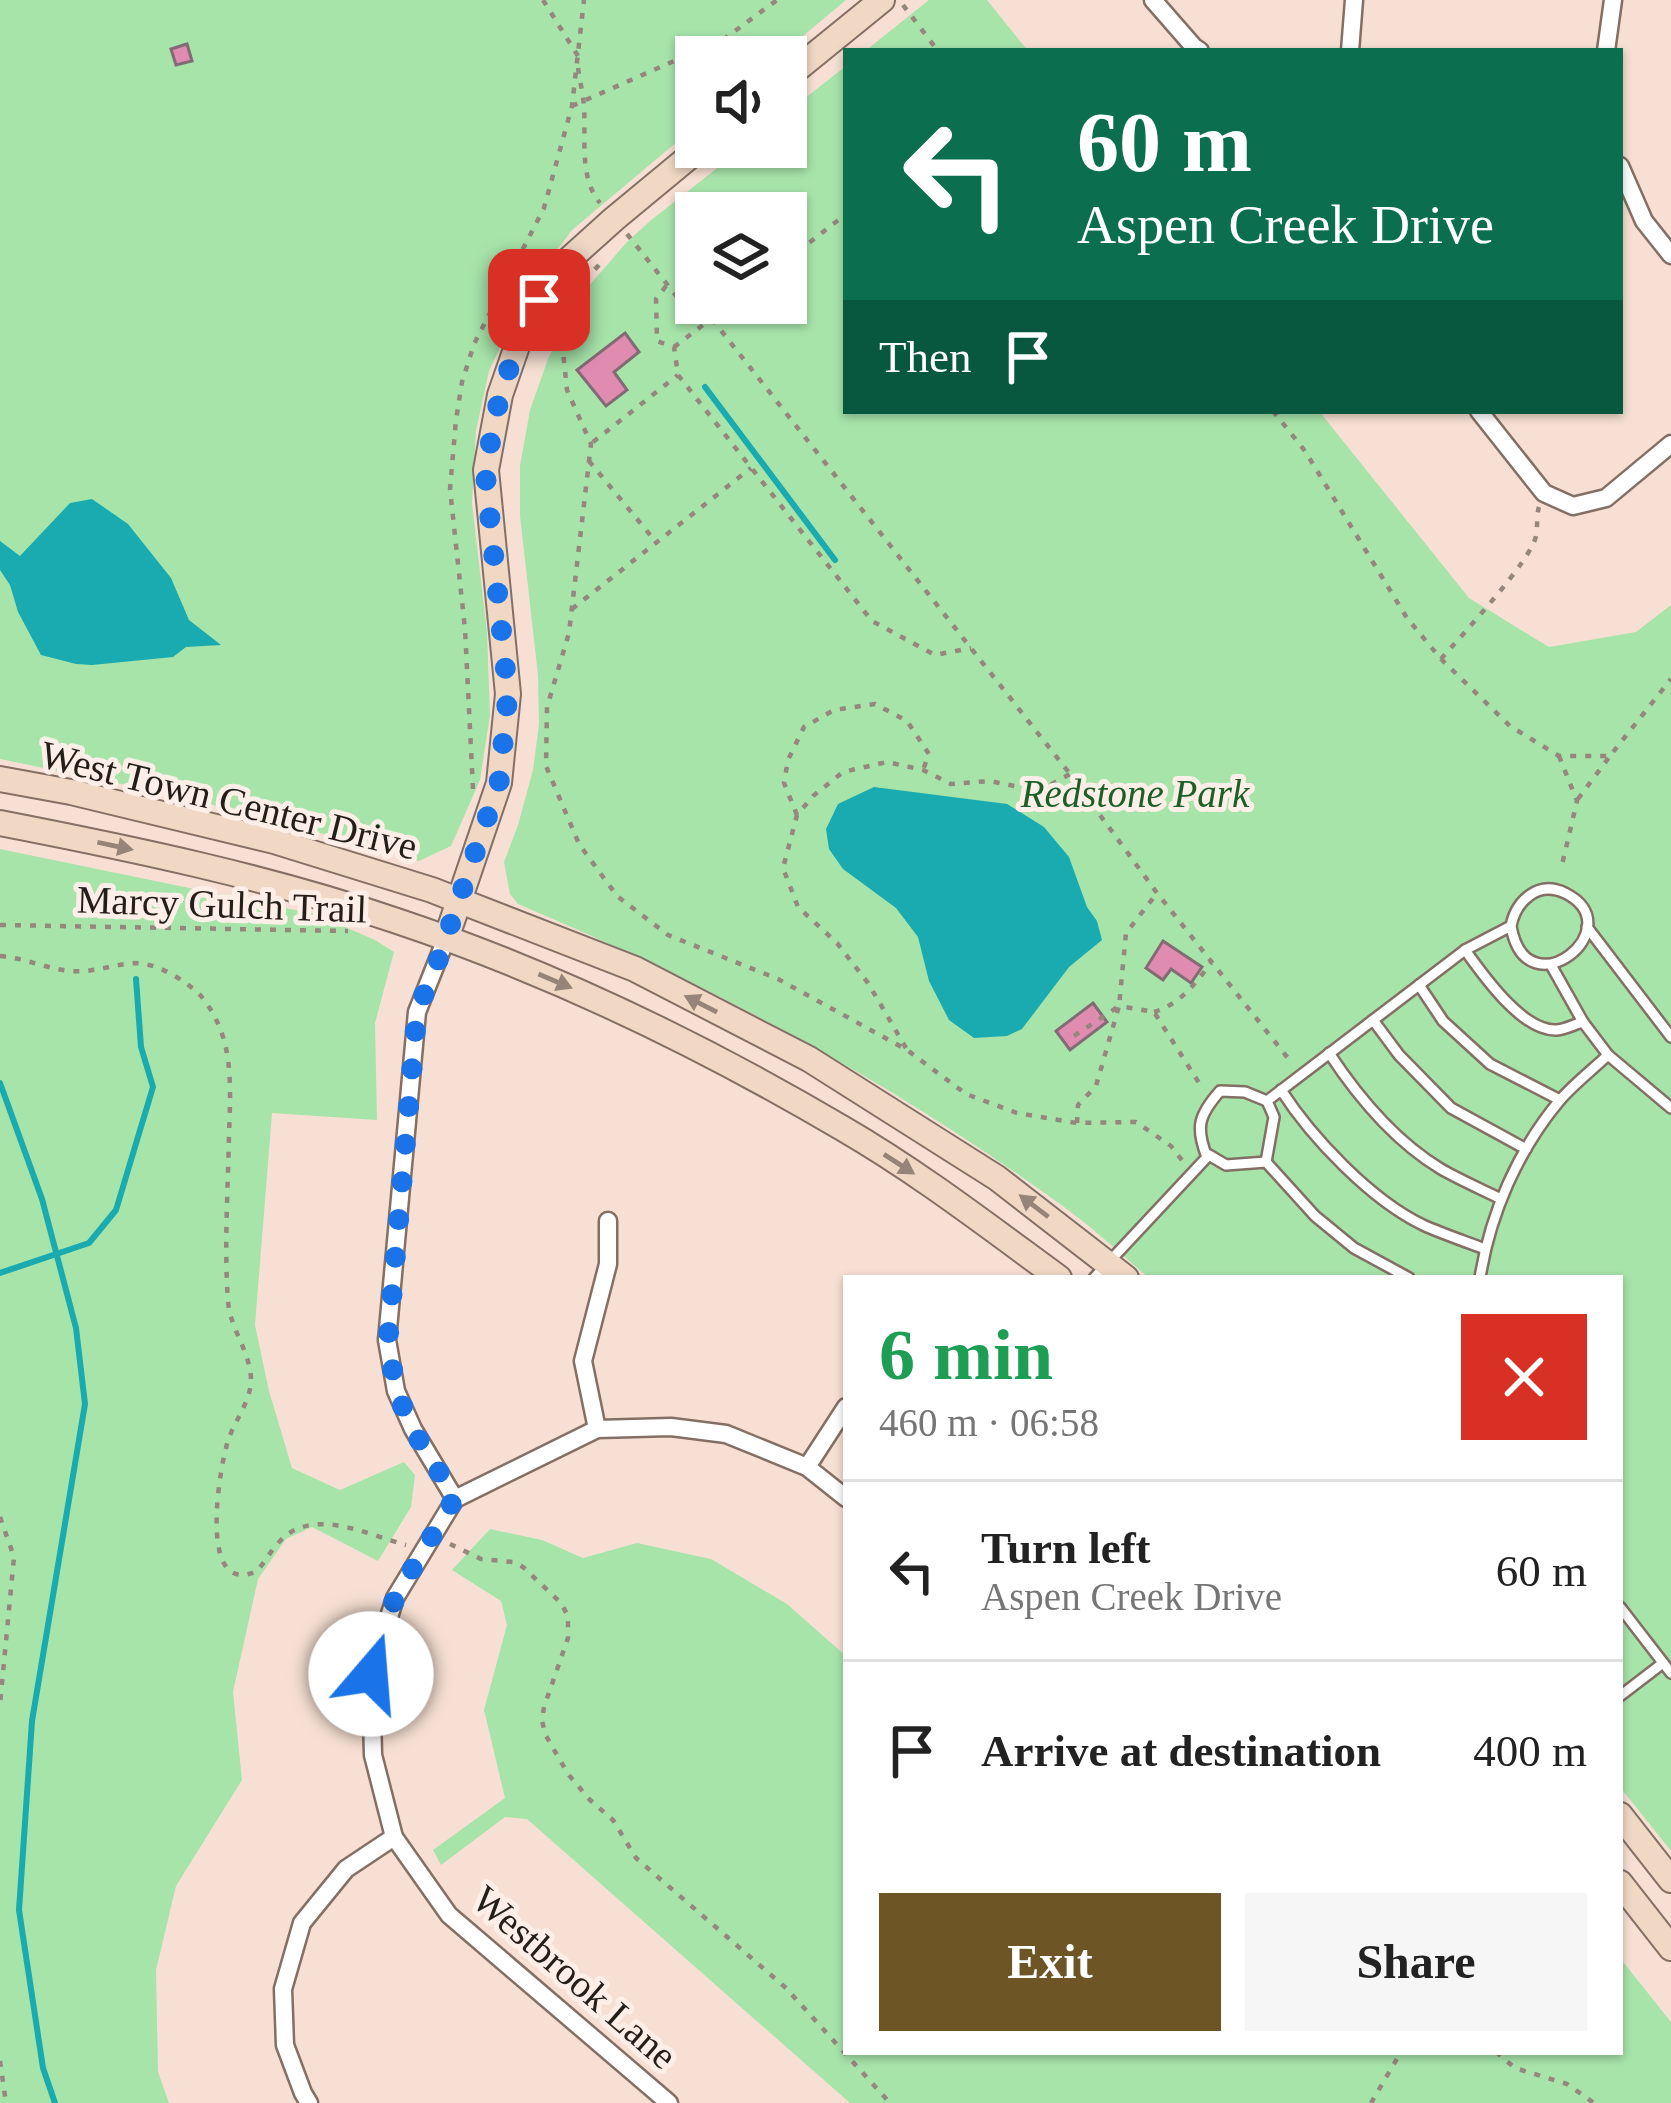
<!DOCTYPE html>
<html lang="en">
<head>
<meta charset="utf-8">
<style>
  body { margin:0; font-family:Georgia,serif; background:#f6f6f6; color:#222; height:100vh; display:flex; flex-direction:column; font-size:45px; white-space:nowrap }
  * { box-sizing:border-box; margin:0 }
  p { font-size:39px; color:#767676 }
  .icon { flex:none; width:66px; height:66px; fill:none; stroke:currentColor; stroke-width:2; stroke-linecap:round; stroke-linejoin:round }
  .map { position:relative; flex:1; overflow:hidden }
  .sheet { position:absolute; left:843px; top:1275px; width:780px; height:780px; display:flex; flex-direction:column; background:#fff; border-radius:0px; box-shadow:0 3px 9px #0004 }
  .sheet>* { flex:none }
  .hud { position:absolute; left:843px; top:48px; width:780px; height:366px; border-radius:0px; box-shadow:0 3px 9px #0004; background:#0b6e4f; color:#fff; overflow:hidden }
  .controls { position:absolute; left:675px; top:36px; display:grid; gap:24px }
  .controls a { display:grid; place-items:center; width:132px; height:132px; border-radius:0px; background:#fff; box-shadow:0 3px 9px #0004; font-size:60px }
  .pin { position:absolute; display:grid; place-items:center; width:102px; height:102px; color:#fff; margin:-51px; border-radius:24px; box-shadow:0 6px 18px #0006 }
  .me { position:absolute; width:132px; margin:-66px; rotate:18deg; stroke-linejoin:round; filter:drop-shadow(0 0 9px #0008) }
  .turn { display:flex; align-items:center; gap:42px; height:252px; padding:0 36px; font-size:54px }
  .turn .icon { width:156px; height:156px; stroke-width:2.5 }
  .turn b { display:block; font-size:84px; line-height:102px }
  .then { display:flex; align-items:center; height:114px; padding:0 36px; background:#0003; gap:24px; font-size:45px }
  .round { display:grid; place-items:center; flex:none; width:126px; height:126px; border-radius:0px; background:#f6f6f6 }
  .summary { display:flex; align-items:center; justify-content:space-between; height:204px; padding:0 36px }
  h1 { font-size:72px; font-weight:700; line-height:90px; color:#1e9e55 }
  .button { display:flex; gap:24px; margin-top:auto; padding:24px 36px }
  .button a { flex:1; height:138px; border-radius:0px; background:#6d5526; color:#fff; font-size:48px; font-weight:700; line-height:138px; text-align:center }
  .button a+a { background:#f6f6f6; color:#222 }
  ul { padding:0; list-style:none }
  li { display:flex; align-items:center; gap:36px; height:180px; padding:0 36px; border-top:3px solid #e0e0e0 }
  li div { flex:1 }
  li b { display:block; font-size:45px }
  li em { font-style:normal }
  .map>svg:first-child { display:block }
</style>
</head>
<body>
<div class="map">
<svg width="1671" height="2103" viewBox="0 0 1671 2103">
  <rect width="100%" height="100%" fill="#f7e0d3"/>
  <!-- green -->
  <g fill="#a7e4aa" fill-rule="evenodd">
    <path d="M0,0H846L778,57H696V126L572,230L527,290L489,371L476,431L472,503L487,632L490,715L480,780L451,846L419,861L285,823L166,793L0,759Z"/>
    <path d="M929,0H987L1028,51H865Z"/>
    <path d="M846,66V411H1319L1469,598L1549,647L1636,632L1671,605V1851L1620,1787V1278H1149C1121,1254 1094,1229 1064,1207C891,1081 715,987 518,904L510,894L504,862L518,825L533,770L539,724L538,675L520,516V466L530,410L548,359L571,313L587,288L627,242L650,221L744,147H786V113ZM696,213H786V303H696Z"/>
    <path d="M0,849L315,914L375,940L394,952L375,1023L377,1120L272,1113L255,1325L269,1391L292,1468L340,1490L404,1462L415,1475L411,1507L378,1561L312,1527L286,1539L258,1579L233,1692L242,1780L176,1886L156,1970L158,2072L169,2103H0Z"/>
    <path d="M490,1529L542,1540L583,1558L637,1543L711,1559L787,1604L846,1656V2052H1620V1958L1671,2022V2103H850L527,1819L505,1817L441,1865L433,1850L505,1798L484,1710L507,1625L501,1601L452,1570Z"/>
  </g>
  <!-- water -->
  <g fill="#19abb0">
    <path d="M92,499L128,524L171,578L189,620L221,645L186,647L173,657L92,665L76,664L41,655L18,612L10,585L0,570V541L20,556L70,503Z"/>
    <path d="M874,787L1007,804L1044,827L1069,857L1087,907L1097,921L1102,940L1069,967L1022,1029L1007,1036L974,1038L949,1020L929,981L918,937L896,908L843,869L829,849L826,829L838,804Z"/>
  </g>
  <g fill="none" stroke-linecap="round" stroke-linejoin="round">
    <!-- stream -->
    <g stroke="#19abb0" stroke-width="6">
      <path d="M705,387L835,560"/>
      <path d="M0,1083L42,1199L76,1328L85,1404L32,1721L19,1910L43,2068L55,2103"/>
      <path d="M0,1273L89,1243L116,1210L153,1087L141,1047L136,979"/>
    </g>
  </g>
  <!-- building -->
  <g fill="#e08cb1" stroke="#826b74" stroke-width="3">
    <path d="M187,44L192,61L176,65L171,49Z"/>
    <path d="M625,333L639,352L614,372L627,390L606,406L577,370Z"/>
    <path d="M1163,941L1202,967L1191,983L1171,969L1163,980L1146,968Z"/>
    <path d="M1093,1003L1107,1022L1070,1050L1056,1031Z"/>
  </g>
  <g fill="none" stroke-linecap="round" stroke-linejoin="round">
    <defs>
      <g id="lane">
        <path d="M1587,927L1671,1037"/>
        <path d="M1465,950C1483,975 1522,1031 1556,1030C1564,1030 1575,1024 1583,1022"/>
        <path d="M1551,965L1583,1022L1608,1055"/>
        <path d="M1419,985L1443,1021L1490,1064L1560,1100"/>
        <path d="M1373,1020L1399,1055L1451,1108L1526,1149"/>
        <path d="M1329,1053C1358,1097 1396,1142 1441,1169C1460,1180 1481,1189 1501,1199"/>
        <path d="M1281,1090C1312,1138 1371,1200 1423,1225C1443,1234 1464,1241 1485,1249"/>
        <path d="M1207,1157C1195,1127 1199,1115 1220,1091L1245,1092L1267,1101L1465,950L1511,926C1516,901 1538,880 1565,893C1634,927 1526,1014 1511,926"/>
        <path d="M1266,1162L1274,1117L1267,1101"/>
        <path d="M1094,1278L1209,1155L1226,1165L1266,1162L1315,1216L1354,1248L1409,1278"/>
        <path d="M1480,1278C1490,1214 1518,1150 1560,1100C1574,1084 1592,1070 1608,1055L1671,1108"/>
        <path d="M1620,1607L1671,1673"/>
        <path d="M1620,1696L1663,1663"/>
      </g>
      <g id="street">
        <path d="M1153,0L1194,47L1200,51"/>
        <path d="M1350,51L1354,0"/>
        <path d="M1606,51L1613,0"/>
        <path d="M1620,166L1644,221L1671,255"/>
        <path d="M1479,411L1544,493L1573,506L1606,498L1671,444"/>
        <path d="M446,939L417,1012L387,1340L396,1391L413,1429L455,1499"/>
        <path d="M597,1429L583,1361L608,1264V1221"/>
        <path d="M807,1467L846,1407"/>
        <path d="M309,2103L303,2093L285,2045L283,1989L302,1923L346,1869L394,1837"/>
        <path d="M669,2103L449,1915L394,1837L373,1755L371,1674L395,1598L455,1499L597,1429L671,1427L726,1434L807,1467L846,1498"/>
      </g>
      <g id="secondary">
        <path d="M786,78L882,0"/>
        <path d="M0,779L71,792L274,841L432,890L635,969L809,1059L997,1178L1126,1278"/>
        <path d="M0,823C134,849 268,877 397,921C553,973 701,1045 842,1128C918,1172 988,1226 1059,1278"/>
        <path d="M446,939L499,783L508,694L486,470L500,395L524,326L554,273L614,219L701,147"/>
        <path d="M1620,1815L1671,1880"/>
        <path d="M1620,1883L1671,1948"/>
      </g>
    </defs>
    <!-- lane casing -->
    <use href="#lane" stroke="#846f64" stroke-width="14"/>
    <!-- street casing -->
    <use href="#street" stroke="#846f64" stroke-width="21"/>
    <!-- secondary casing -->
    <use href="#secondary" stroke="#846f64" stroke-width="28"/>
    <!-- path -->
    <g stroke="#96867c" stroke-width="4.5" stroke-dasharray="6 9" stroke-linecap="butt">
      <path d="M543,0L578,56"/>
      <path d="M903,5L938,51"/>
      <path d="M578,68C580,81 583,94 584,107C586,139 579,178 600,203"/>
      <path d="M572,106L724,39L777,0"/>
      <path d="M627,234L701,327"/>
      <path d="M786,261L846,214"/>
      <path d="M599,265L577,288L560,322L567,390L591,444L569,633L547,707L546,766L579,844L617,896L668,935L778,979L907,1050L966,1094L1017,1113L1077,1123L1136,1122L1171,1146L1184,1163"/>
      <path d="M666,286L656,299L657,341L674,347L678,375L872,621L935,655L971,648"/>
      <path d="M712,319L1070,774L1157,893L1291,1062"/>
      <path d="M674,347L732,303"/>
      <path d="M1273,411L1305,451L1407,618L1441,659L1510,726L1559,756H1610L1671,679"/>
      <path d="M593,442L678,375"/>
      <path d="M589,461L656,542"/>
      <path d="M572,609L751,468"/>
      <path d="M1441,659C1461,636 1531,561 1536,536C1538,525 1536,517 1539,507"/>
      <path d="M1559,756L1577,801L1561,869"/>
      <path d="M473,789L465,629L450,489L456,420L462,382L474,344L544,208L572,106L584,0"/>
      <path d="M1578,799L1610,756"/>
      <path d="M797,815L784,783L788,760L804,727L834,710L875,704L907,721L929,754L923,770"/>
      <path d="M0,925L348,931"/>
      <path d="M0,956C25,958 47,969 71,971C94,973 113,964 135,963C157,963 185,980 200,995C211,1007 221,1027 225,1044C232,1072 230,1106 229,1135C228,1190 224,1246 228,1301C230,1329 250,1351 251,1379C251,1404 231,1424 226,1448C219,1474 198,1598 257,1571C265,1562 271,1550 280,1541C313,1506 368,1535 406,1545"/>
      <path d="M1154,1012C1180,1004 1195,984 1211,963"/>
      <path d="M1074,1036L1119,1006L1126,933L1157,893"/>
      <path d="M906,1048L868,983L837,943L798,907L783,868L797,815L813,796L843,772L887,762L923,770L951,784L990,781L1039,791L1070,774"/>
      <path d="M1077,1123L1078,1105L1096,1086L1119,1006L1154,1012L1201,1086"/>
      <path d="M0,1517L14,1557L0,1704"/>
      <path d="M450,1544L481,1559L513,1562L523,1567L561,1603L568,1616V1638L544,1707L542,1720L545,1734L568,1774L590,1800L613,1820L636,1858L786,1988L890,2103"/>
      <path d="M1496,2052L1515,2068L1567,2084L1594,2103"/>
      <path d="M0,2061L6,2103"/>
      <path d="M1371,2103L1401,2052"/>
    </g>
    <!-- lane -->
    <use href="#lane" stroke="#fff" stroke-width="9"/>
    <!-- street -->
    <use href="#street" stroke="#fff" stroke-width="16"/>
    <!-- secondary -->
    <use href="#secondary" stroke="#f0d8c5" stroke-width="24"/>
  </g>
  <!-- one-way arrows -->
  <defs><path id="oneway-solid" d="M-6-.8H1V-3.2L6.5 0L1 3.2V.8H-6Z" transform="scale(3)"/></defs>
  <g fill="#958477">
    <use href="#oneway-solid" transform="translate(115 846) rotate(12)"/>
    <use href="#oneway-solid" transform="translate(555 981) rotate(23)"/>
    <use href="#oneway-solid" transform="translate(701 1004) rotate(-153)"/>
    <use href="#oneway-solid" transform="translate(899 1164) rotate(33)"/>
    <use href="#oneway-solid" transform="translate(1034 1206) rotate(-143)"/>
  </g>
  <g fill="none" stroke-linecap="round" stroke-linejoin="round">
    <!-- route -->
    <path stroke="#1a73e8" stroke-width="21" stroke-dasharray="0 37.8" d="M371,1674L395,1598L455,1498L413,1430L396,1391L388,1340L417,1012L439,958L499,783L508,694L485,470L500,395L524,326L539,300"/>
  </g>
  <g text-anchor="middle" dominant-baseline="central" stroke-width="10" stroke-linejoin="round" paint-order="stroke">
    <!-- park labels -->
    <g font-size="39" font-style="italic" fill="#1b6026" stroke="#fdefe7">
      <text x="1135" y="793">Redstone Park</text>
    </g>
    <!-- street labels -->
    <g font-size="39" fill="#251d18" stroke="#fdefe7">
      <text transform="translate(229 800) rotate(14)">West Town Center Drive</text>
      <text transform="translate(222 904) rotate(2)">Marcy Gulch Trail</text>
      <text transform="translate(575 1977) rotate(41)">Westbrook Lane</text>
    </g>
  </g>
</svg>
<div class="controls">
<a><svg class="icon" aria-label="sound" viewBox="0 0 24 24"><path d="M4 9h4l5-4v14l-5-4H4zM17 9q2 3 0 6"/></svg></a>
<a><svg class="icon" aria-label="layers" viewBox="0 0 24 24"><path d="M12 4l9 5-9 5-9-5zM3 14l9 5 9-5"/></svg></a>
</div>
<div class="pin" style="left:539px;top:300px;background:#d93025"><svg class="icon" aria-label="arrive" viewBox="0 0 24 24"><path d="M6 21V4h12l-3 4 3 4H6"/></svg></div>
<svg class="me" style="left:371px;top:1674px" viewBox="-20 -20 40 40"><circle r="19" fill="#fff"/><path d="M0-13L10 11 0 6-10 11z" fill="#1a73e8"/></svg>
<div class="hud">
<div class="turn"><svg class="icon" aria-label="left" viewBox="0 0 24 24"><path d="M17 20v-9H6M10 6l-5 5 5 5"/></svg><div><b>60 m</b>Aspen Creek Drive</div></div>
<div class="then">Then<svg class="icon" aria-label="arrive" viewBox="0 0 24 24"><path d="M6 21V4h12l-3 4 3 4H6"/></svg></div>
</div>
<section class="sheet">
<div class="summary"><div><h1>6 min</h1><p>460 m · 06:58</p></div><a class="round" style="background:#d93025;color:#fff"><svg class="icon" aria-label="close" viewBox="0 0 24 24"><path d="M6 6l12 12M18 6L6 18"/></svg></a></div>
<ul>
<li><svg class="icon" aria-label="left" viewBox="0 0 24 24"><path d="M17 20v-9H6M10 6l-5 5 5 5"/></svg><div><b>Turn left</b><p>Aspen Creek Drive</p></div><em>60 m</em></li>
<li><svg class="icon" aria-label="arrive" viewBox="0 0 24 24"><path d="M6 21V4h12l-3 4 3 4H6"/></svg><div><b>Arrive at destination</b></div><em>400 m</em></li>
</ul>
<div class="button"><a>Exit</a><a>Share</a></div>
</section>
</div>
</body>
</html>
